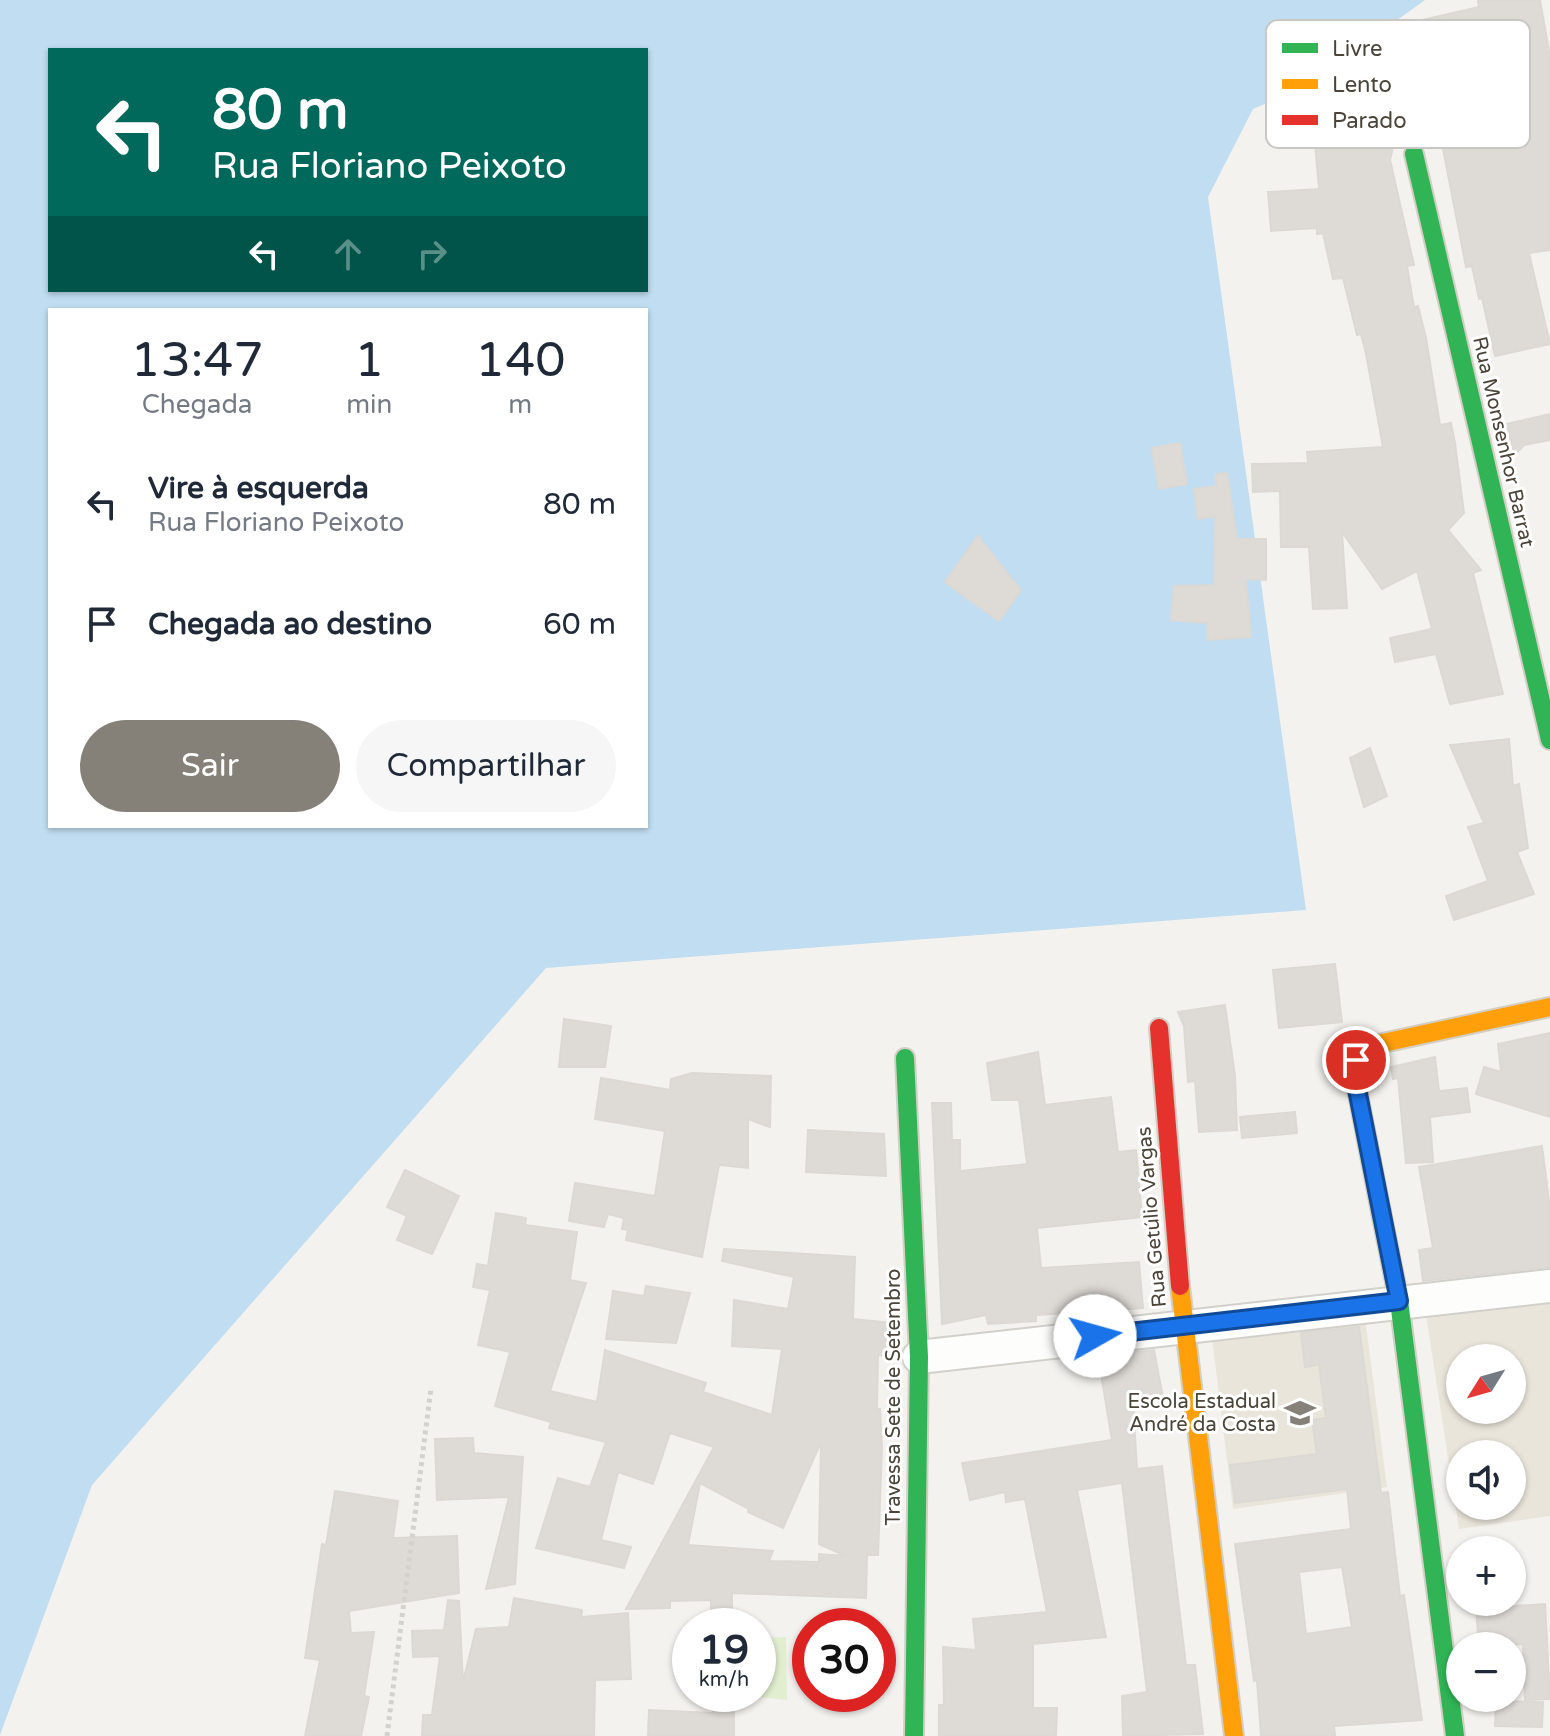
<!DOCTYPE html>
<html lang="pt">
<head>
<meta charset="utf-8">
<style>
  body { margin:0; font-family:"Varela Round",sans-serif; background:#f6f6f7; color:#1f2937; height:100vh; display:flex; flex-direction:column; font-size:30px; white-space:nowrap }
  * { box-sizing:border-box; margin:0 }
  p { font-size:26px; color:#747a83 }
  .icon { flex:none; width:44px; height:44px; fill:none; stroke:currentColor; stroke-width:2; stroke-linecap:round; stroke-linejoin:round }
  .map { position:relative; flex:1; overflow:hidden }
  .side { position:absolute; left:48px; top:308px; width:600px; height:520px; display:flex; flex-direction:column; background:#fff; border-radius:0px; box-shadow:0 2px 6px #0004 }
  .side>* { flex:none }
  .hud { position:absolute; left:48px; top:48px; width:600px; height:244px; border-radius:0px; box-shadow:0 2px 6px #0004; background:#00695c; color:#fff; overflow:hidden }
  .needle { width:52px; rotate:233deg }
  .fabs { position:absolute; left:1446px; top:1344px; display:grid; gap:16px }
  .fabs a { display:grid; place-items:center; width:80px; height:80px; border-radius:50%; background:#fff; box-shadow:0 2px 6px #0004; font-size:40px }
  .speed { position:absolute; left:672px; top:1608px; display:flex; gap:16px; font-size:40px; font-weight:700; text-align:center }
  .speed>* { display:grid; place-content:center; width:104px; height:104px; border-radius:50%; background:#fff; box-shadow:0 2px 6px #0004; line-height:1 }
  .speed small { font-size:20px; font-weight:400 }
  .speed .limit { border:12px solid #d22; background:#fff; color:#111 }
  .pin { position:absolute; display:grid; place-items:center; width:68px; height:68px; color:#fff; margin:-34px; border:4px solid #fff; border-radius:50%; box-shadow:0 2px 8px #0007 }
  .me { position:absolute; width:88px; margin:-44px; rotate:83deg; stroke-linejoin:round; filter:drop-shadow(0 0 6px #0008) }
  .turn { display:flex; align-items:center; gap:28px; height:168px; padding:0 32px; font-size:36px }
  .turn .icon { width:104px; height:104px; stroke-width:2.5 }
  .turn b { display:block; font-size:56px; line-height:68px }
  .lanes { display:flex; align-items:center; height:76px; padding:0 32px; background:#0003; justify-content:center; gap:40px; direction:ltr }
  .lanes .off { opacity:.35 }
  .eta { display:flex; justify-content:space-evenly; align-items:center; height:136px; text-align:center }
  .eta b { font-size:48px; font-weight:600; line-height:56px }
  .cta { display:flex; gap:16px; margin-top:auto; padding:16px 32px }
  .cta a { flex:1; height:92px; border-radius:48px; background:#868178; color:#fff; font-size:32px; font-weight:600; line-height:92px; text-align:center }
  .cta a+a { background:#f6f6f7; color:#1f2937 }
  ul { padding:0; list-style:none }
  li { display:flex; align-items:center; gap:24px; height:120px; padding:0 32px }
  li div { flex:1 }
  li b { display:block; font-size:30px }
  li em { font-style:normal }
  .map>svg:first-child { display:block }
</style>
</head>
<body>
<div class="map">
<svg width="1550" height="1736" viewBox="0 0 1550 1736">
  <rect width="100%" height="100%" fill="#f4f2ee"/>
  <!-- education -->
  <g fill="#eae5da" fill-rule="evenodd">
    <path d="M1550,1298V1516L1459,1529L1426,1315ZM1460,1358H1512V1410H1460ZM1460,1454H1512V1506H1460Z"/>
    <path d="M1365,1317L1387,1487L1233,1509L1212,1338Z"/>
  </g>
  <!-- green -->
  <path fill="#e1eecf" d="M786,1637L787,1700L749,1696L758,1694V1638Z"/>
  <!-- water -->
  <path fill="#c0ddf1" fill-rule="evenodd" d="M0,0H1425L1379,33L1339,49L1317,81L1253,109L1208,197L1306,910L546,968L92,1485L0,1735ZM50,50H646V290H50ZM50,310H646V826H50Z"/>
  <!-- building -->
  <g fill="#dedbd6" stroke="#dcd9d4" stroke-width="2" fill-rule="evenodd">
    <path d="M1478,0H1540L1550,57V250L1529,253L1550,344L1495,356L1482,298L1479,299L1472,266L1466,267L1429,77L1388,82L1391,128L1394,127L1395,138L1390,160L1414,265L1407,266L1414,307L1418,306L1426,338L1440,425L1451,423L1455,443L1464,513L1448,530L1481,570L1473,573L1503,694L1450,704L1436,654L1395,662L1390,638L1432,629L1417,571L1382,589L1342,532L1347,608L1313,609L1309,547H1281L1280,491L1253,492L1252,464L1308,463L1307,452L1383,447L1366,354L1361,334L1357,335L1343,278L1333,279L1323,233L1317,234V228L1271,231L1268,192L1319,189L1312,110L1339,105L1334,61L1415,52L1409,23L1479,7Z"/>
    <path d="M1550,414V440L1524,445L1514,456L1507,424Z"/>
    <path d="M1180,443L1187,484L1159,489L1152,448Z"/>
    <path d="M1227,473L1237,539H1266V580L1246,579L1251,637L1208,640L1207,623L1171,620L1174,586L1214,585L1215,516L1198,519L1194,489L1216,486V474Z"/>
    <path d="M978,536L1021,590L999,621L945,582Z"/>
    <path d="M1509,739L1513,786L1519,784L1528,848L1517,852L1534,894L1454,920L1446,896L1488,881L1468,827L1484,823L1450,745Z"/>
    <path d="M1370,748L1387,796L1364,807L1350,758Z"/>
    <path d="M1335,964L1342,1022L1279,1028L1273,970Z"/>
    <path d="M1225,1005L1235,1076L1237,1130L1199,1132L1195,1081L1188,1082L1184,1026L1178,1012Z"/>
    <path d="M564,1019L611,1026L605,1067H559Z"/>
    <path d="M1550,1033V1117L1476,1094L1484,1067L1501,1072L1498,1044Z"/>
    <path d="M1038,1052L1045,1105L1111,1097L1118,1152L1136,1150L1142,1217L1037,1228L1041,1268L1139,1262L1143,1308L1036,1315V1321L988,1324L986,1315L942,1324L932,1103H951L952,1140H960V1171L1027,1164L1019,1100H992L987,1063Z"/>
    <path d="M1435,1057L1439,1091L1467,1088L1470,1112L1430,1117L1433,1162L1406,1163L1398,1078L1393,1079L1391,1067Z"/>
    <path d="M692,1073L771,1076L770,1127L748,1119V1168L719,1165L702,1257L626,1240L628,1230L622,1229L624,1218L608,1214L604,1227L569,1221L575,1183L655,1196L665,1131L595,1119L601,1078L670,1090L671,1079Z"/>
    <path d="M1295,1112L1297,1133L1242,1138L1240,1117Z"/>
    <path d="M808,1130L884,1134L886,1176L806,1172Z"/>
    <path d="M1542,1146L1550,1209V1267L1423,1281L1419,1250L1433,1248L1419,1167Z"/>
    <path d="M405,1170L459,1196L432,1254L397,1240L407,1216L387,1207Z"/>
    <path d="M496,1213L526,1218L525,1225L577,1232L570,1280L586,1283L550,1391L597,1402L605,1350L706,1383L703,1392L772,1415L782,1349L732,1346L734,1300L788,1309L794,1277L722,1261L724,1249L855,1257L853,1319L892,1323L894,1357L878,1355L877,1409H880L882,1447L878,1555H867L866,1598L732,1593V1626H711V1600L670,1601V1608L626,1609L714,1447L670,1433L653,1484L618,1472L601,1540L631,1547L624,1568L536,1548L558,1478L590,1487L606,1442L549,1428L551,1422L495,1406L510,1352L478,1345L490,1290L473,1287L477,1264L488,1266ZM821,1442L819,1544L846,1556L819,1554V1562L769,1561L773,1551L688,1545L700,1483L749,1509L748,1512L783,1528Z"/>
    <path d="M646,1286L690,1293L676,1343L606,1339L613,1291L644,1296Z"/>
    <path d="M1359,1327L1381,1493L1388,1492L1400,1596L1404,1595L1422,1720L1334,1726L1335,1736H1261L1257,1680L1254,1681L1235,1544L1351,1529L1347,1489L1235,1503L1230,1465L1317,1454L1312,1420L1326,1418L1319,1365L1305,1367L1301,1333ZM1342,1567L1352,1627L1306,1634L1299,1572Z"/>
    <path d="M1154,1350L1163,1398L1133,1403L1137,1469L1162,1466L1186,1665H1195L1203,1734L1123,1736L1122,1696L1147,1692L1122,1483L1077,1490L1106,1637L1033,1644V1708H1057L1056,1736H939V1705H944L943,1647L976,1650L973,1619L1047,1612L1025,1499L1006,1502L1005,1492L970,1500L962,1463L1112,1440L1098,1356Z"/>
    <path d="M473,1438L474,1453L523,1457L515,1584L486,1589L509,1497L437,1500L435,1439Z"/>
    <path d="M335,1491L398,1501L393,1538L457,1536L459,1593L349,1611L351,1633L374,1632L364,1696L369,1697L361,1736H305L320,1660L305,1658L322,1544L326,1545Z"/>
    <path d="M514,1598L582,1610L581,1617L628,1613L631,1679L595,1680L594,1736H422L423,1715H432L440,1656L413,1657L412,1631L444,1630L448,1600L459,1601L463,1682L476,1629L509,1627Z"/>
    <path d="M1545,1604L1550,1699L1525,1700L1523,1644L1479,1646L1476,1609Z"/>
    <path d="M712,1694H734V1736H648L649,1710L713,1713Z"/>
    <path d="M1496,1701L1543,1702L1542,1727L1495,1726Z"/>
  </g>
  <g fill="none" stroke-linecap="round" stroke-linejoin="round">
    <defs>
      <path id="street" d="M919,1357L1550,1286"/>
      <g id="fast">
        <path d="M1414,154L1550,740"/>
        <path d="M905,1058L919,1357L914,1736"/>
        <path d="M1381,1212L1399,1301L1455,1736"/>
      </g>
      <g id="slow">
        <path d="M1381,1212L1354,1074L1356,1060L1378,1044L1550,1007"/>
        <path d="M1180,1286L1234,1736"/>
      </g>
      <path id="jam" d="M1159,1028L1180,1286"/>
    </defs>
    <!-- street casing -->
    <use href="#street" stroke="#d2d0cb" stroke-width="36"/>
    <!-- fast casing -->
    <use href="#fast" stroke="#d3cfc5" stroke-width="22"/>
    <!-- slow casing -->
    <use href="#slow" stroke="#d3cfc5" stroke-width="22"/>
    <!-- jam casing -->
    <use href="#jam" stroke="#d3cfc5" stroke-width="22"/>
    <!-- path -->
    <path stroke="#d3d2cc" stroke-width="5" stroke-dasharray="4 4" stroke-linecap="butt" d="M387,1736L431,1388"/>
    <!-- street -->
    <use href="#street" stroke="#fdfdfc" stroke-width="32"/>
    <!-- fast -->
    <use href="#fast" stroke="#30b455" stroke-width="18"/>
    <!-- slow -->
    <use href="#slow" stroke="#ff9f0a" stroke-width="18"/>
    <!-- jam -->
    <use href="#jam" stroke="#e5322d" stroke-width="18"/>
  </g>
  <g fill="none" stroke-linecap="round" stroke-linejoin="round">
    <defs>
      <path id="route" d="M1095,1336L1399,1301L1354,1074L1356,1060"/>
    </defs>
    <!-- route casing -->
    <use href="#route" stroke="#114b97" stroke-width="20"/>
    <!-- route -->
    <use href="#route" stroke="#1a73e8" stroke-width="14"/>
  </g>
  <!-- icons -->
  <defs>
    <symbol id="school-bare" viewBox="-9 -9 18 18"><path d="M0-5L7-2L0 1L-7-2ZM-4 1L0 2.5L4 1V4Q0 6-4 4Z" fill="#868178" stroke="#fff" stroke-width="2.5" paint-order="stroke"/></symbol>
  </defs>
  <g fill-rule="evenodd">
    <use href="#school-bare" x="1278" y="1391" width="44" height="44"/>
  </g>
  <g text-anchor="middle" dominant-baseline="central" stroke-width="6" stroke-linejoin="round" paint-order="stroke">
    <!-- street labels -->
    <g font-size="20" fill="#4b4439" stroke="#fff">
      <text transform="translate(1503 442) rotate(77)">Rua Monsenhor Barrat</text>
      <text transform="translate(1152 1217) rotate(-95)">Rua Getúlio Vargas</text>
      <text transform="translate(894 1397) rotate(-90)">Travessa Sete de Setembro</text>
    </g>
    <!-- poi labels -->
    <g font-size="20" fill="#4b4439" stroke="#fff" text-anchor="end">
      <text x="1276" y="1402">Escola Estadual<tspan x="1276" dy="23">André da Costa</tspan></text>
    </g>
  </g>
  <!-- legend -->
  <rect x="1266" y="20" width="264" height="128" rx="12" fill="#fff" stroke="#c9c7c4" stroke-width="2"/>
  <rect x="1282" y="43" width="36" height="10" fill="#30b455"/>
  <rect x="1282" y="79" width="36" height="10" fill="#ff9f0a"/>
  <rect x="1282" y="115" width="36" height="10" fill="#e5322d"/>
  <g font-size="22" fill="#4b4439">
    <text x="1332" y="56">Livre</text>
    <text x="1332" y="92">Lento</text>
    <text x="1332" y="128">Parado</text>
  </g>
</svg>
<div class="fabs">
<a><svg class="needle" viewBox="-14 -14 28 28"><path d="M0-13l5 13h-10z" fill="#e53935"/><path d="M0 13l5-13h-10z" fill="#747a83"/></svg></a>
<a><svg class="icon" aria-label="sound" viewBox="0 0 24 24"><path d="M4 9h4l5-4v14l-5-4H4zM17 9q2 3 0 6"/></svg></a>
<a>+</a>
<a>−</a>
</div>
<div class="speed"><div>19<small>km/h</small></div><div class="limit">30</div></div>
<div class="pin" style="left:1356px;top:1060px;background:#d93025"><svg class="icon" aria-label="arrive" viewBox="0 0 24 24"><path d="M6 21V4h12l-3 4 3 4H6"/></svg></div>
<svg class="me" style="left:1095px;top:1336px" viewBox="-20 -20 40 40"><circle r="19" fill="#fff"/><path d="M0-13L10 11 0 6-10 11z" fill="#1a73e8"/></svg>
<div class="hud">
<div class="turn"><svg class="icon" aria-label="left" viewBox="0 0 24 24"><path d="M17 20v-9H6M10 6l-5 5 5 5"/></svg><div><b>80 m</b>Rua Floriano Peixoto</div></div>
<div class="lanes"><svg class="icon" aria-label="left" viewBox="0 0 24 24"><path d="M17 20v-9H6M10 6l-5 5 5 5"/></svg><svg class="icon off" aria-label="ahead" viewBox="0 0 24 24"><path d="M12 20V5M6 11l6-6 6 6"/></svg><svg class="icon off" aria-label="right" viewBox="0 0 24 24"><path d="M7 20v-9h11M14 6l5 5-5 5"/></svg></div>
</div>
<section class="side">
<div class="eta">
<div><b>13:47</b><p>Chegada</p></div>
<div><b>1</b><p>min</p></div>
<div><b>140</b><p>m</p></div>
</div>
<ul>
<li><svg class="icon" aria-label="left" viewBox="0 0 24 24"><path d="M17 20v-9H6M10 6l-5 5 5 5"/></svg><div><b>Vire à esquerda</b><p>Rua Floriano Peixoto</p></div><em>80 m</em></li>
<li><svg class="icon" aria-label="arrive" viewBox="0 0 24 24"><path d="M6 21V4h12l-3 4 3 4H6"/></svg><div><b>Chegada ao destino</b></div><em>60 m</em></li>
</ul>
<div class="cta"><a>Sair</a><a>Compartilhar</a></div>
</section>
</div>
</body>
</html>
